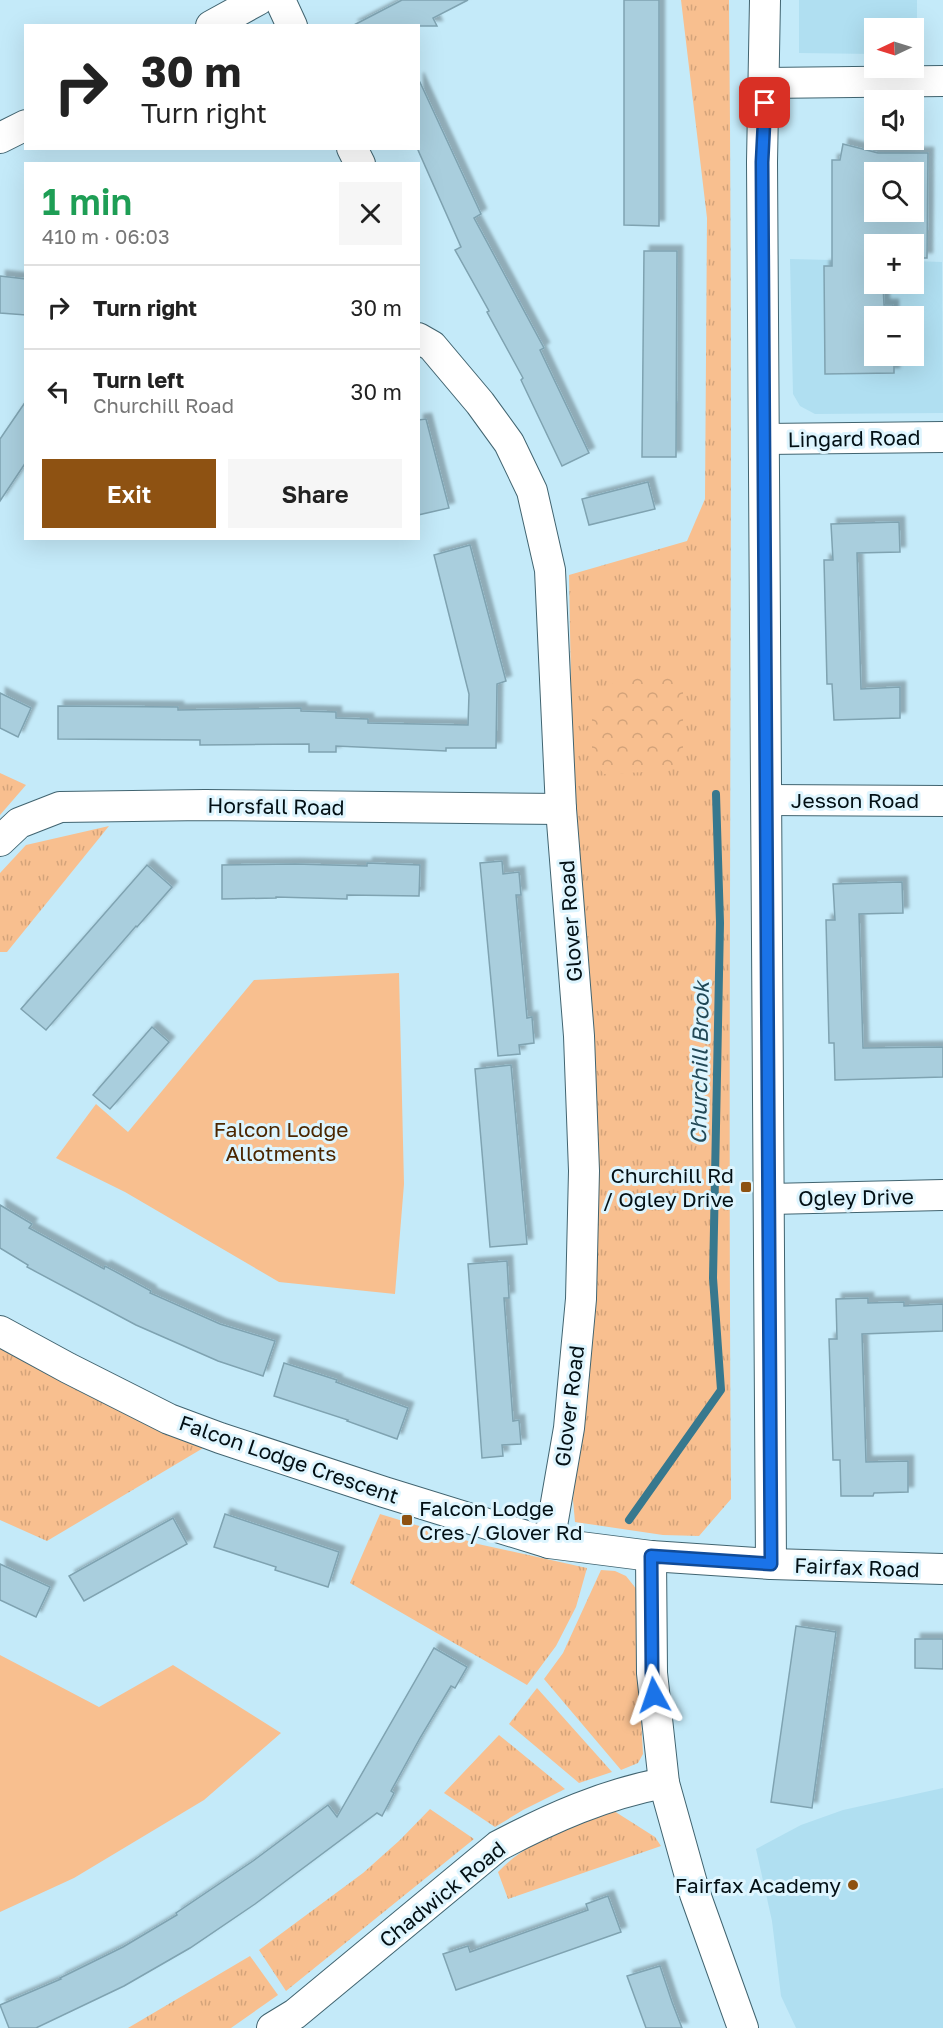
<!DOCTYPE html>
<html lang="en">
<head>
<meta charset="utf-8">
<style>
  body { margin:0; font-family:"Golos Text",sans-serif; background:#f6f6f6; color:#222; height:100vh; display:flex; flex-direction:column; font-size:22px; white-space:nowrap }
  * { box-sizing:border-box; margin:0 }
  p { font-size:20px; color:#767676 }
  .icon { flex:none; width:33px; height:33px; fill:none; stroke:currentColor; stroke-width:2; stroke-linecap:round; stroke-linejoin:round }
  .map { position:relative; flex:1; overflow:hidden }
  .details { position:absolute; left:24px; top:162px; width:396px; height:378px; display:flex; flex-direction:column; background:#fff; border-radius:0px; box-shadow:0 6px 24px #0002 }
  .details>* { flex:none }
  .hud { position:absolute; left:24px; top:24px; width:396px; height:126px; border-radius:0px; box-shadow:0 6px 24px #0002; background:#fff; color:#222; overflow:hidden }
  .needle { width:39px; rotate:266deg }
  .tools { position:absolute; left:864px; top:18px; display:grid; gap:12px }
  .tools a { display:grid; place-items:center; width:60px; height:60px; border-radius:0px; background:#fff; box-shadow:0 6px 24px #0002; font-size:30px }
  .pin { position:absolute; display:grid; place-items:center; width:51px; height:51px; color:#fff; margin:-26px; border-radius:12px; box-shadow:0 3px 9px #0006 }
  .me { position:absolute; width:66px; margin:-33px; rotate:355deg; stroke-linejoin:round; filter:drop-shadow(0 0 4px #0008) }
  .turn { display:flex; align-items:center; gap:21px; height:126px; padding:0 18px; font-size:27px }
  .turn .icon { width:78px; height:78px; stroke-width:2.5 }
  .turn b { display:block; font-size:42px; line-height:51px }
  .round { display:grid; place-items:center; flex:none; width:63px; height:63px; border-radius:0px; background:#f6f6f6 }
  .head { display:flex; align-items:center; justify-content:space-between; height:102px; padding:0 18px }
  h1 { font-size:36px; font-weight:600; line-height:45px; color:#1e9e55 }
  .cta { display:flex; gap:12px; margin-top:auto; padding:12px 18px }
  .cta a { flex:1; height:69px; border-radius:0px; background:#8e5212; color:#fff; font-size:24px; font-weight:600; line-height:69px; text-align:center }
  .cta a+a { background:#f6f6f6; color:#222 }
  ul { padding:0; list-style:none }
  li { display:flex; align-items:center; gap:18px; height:84px; padding:0 18px; border-top:2px solid #e0e0e0 }
  li div { flex:1 }
  li b { display:block; font-size:22px }
  li em { font-style:normal }
  .map>svg:first-child { display:block }
</style>
</head>
<body>
<div class="map">
<svg width="943" height="2028" viewBox="0 0 943 2028">
  <defs>
    <pattern id="grass-tufts" width="24" height="20" patternUnits="userSpaceOnUse" patternTransform="scale(1.5)"><rect width="24" height="20" fill="#f8bf8f"/><path d="M3 7l-1-3M5 7V3M7 7l1-3M15 17l-1-3M17 17v-4M19 17l1-3" fill="none" stroke="#d3a37a"/></pattern>
    <pattern id="park-crowns" width="20" height="18" patternUnits="userSpaceOnUse" patternTransform="scale(1.5)"><rect width="20" height="18" fill="#f8bf8f"/><path d="M2 6a3 3 0 1 1 6 0M12 15a3 3 0 1 1 6 0" fill="none" stroke="#d3a37a"/></pattern>
    <filter id="shadow"><feDropShadow dx="5.5" dy="-5.5" stdDeviation="1.5" flood-color="#0004"/></filter>
  </defs>
  <rect width="100%" height="100%" fill="#c4eaf9"/>
  <!-- built -->
  <g fill="#b0dff1" fill-rule="evenodd">
    <path d="M799,0H917V55H914V28H874V54L799,53Z"/>
    <path d="M790,259L874,261V284H914V261L942,262L943,413L815,414L800,406L793,394ZM874,316H914V356H874Z"/>
    <path d="M943,1788V2028H796L781,1996L772,1921L756,1849L801,1825L843,1810Z"/>
  </g>
  <!-- grass -->
  <g fill="url(#grass-tufts)">
    <path d="M681,0H729C734,500 727,999 731,1499L699,1536L663,1535L575,1522L573,1500L593,1312L573,797L569,575L687,541L705,499L707,218Z"/>
    <path d="M0,773L26,785L0,815Z"/>
    <path d="M109,826L7,952H0V873L26,845Z"/>
    <path d="M0,1331L220,1438L47,1541L0,1520Z"/>
    <path d="M380,1514L478,1544L587,1568L576,1607L556,1646L527,1685L350,1583Z"/>
    <path d="M601,1570L615,1571L626,1576L638,1591L637,1646L643,1754L638,1763L621,1770L544,1679L563,1653Z"/>
    <path d="M537,1688L612,1772L579,1783L509,1724Z"/>
    <path d="M499,1735L565,1789L523,1810L495,1827L444,1793Z"/>
    <path d="M430,1809L474,1839L286,1991L259,1950L363,1873L400,1840Z"/>
    <path d="M614,1811L655,1837L661,1846L508,1899L498,1872C528,1840 574,1826 614,1811Z"/>
    <path d="M250,1956L278,1995L231,2028H128Z"/>
  </g>
  <!-- park -->
  <path fill="url(#park-crowns)" d="M622,674H683V768L649,766L645,772L604,774L592,760V706Z"/>
  <!-- garden -->
  <g fill="#f8bf8f">
    <path d="M399,973L404,1184L395,1294L279,1282L125,1192L56,1158L96,1104L128,1132L254,980Z"/>
    <path d="M0,1655L99,1707L173,1665L281,1733L204,1800L74,1878L0,1912Z"/>
  </g>
  <g fill="none" stroke-linecap="round" stroke-linejoin="round">
    <!-- stream -->
    <path stroke="#37788e" stroke-width="8" d="M629,1520L721,1390L713,1278L720,923L716,794"/>
  </g>
  <!-- building -->
  <g fill="#a9cedd" stroke="#7fa3b1" stroke-width="1.5" fill-rule="evenodd" filter="url(#shadow)">
    <path d="M402,0H468L433,18L437,26H352Z"/>
    <path d="M624,0H659V226L624,225Z"/>
    <path d="M418,78L481,214L474,218L544,348L540,350L589,453L562,466L521,380L523,378L487,312L489,311L455,250L461,247L418,150Z"/>
    <path d="M843,144L878,153H928L927,258H914V244H874V284H883L884,305H893V316H874V356H894V373L825,374L824,266H832V160H840ZM874,172H914V212H874Z"/>
    <path d="M644,251H677L676,457H642Z"/>
    <path d="M0,276L26,279V315L0,313Z"/>
    <path d="M26,401V462L0,501V439Z"/>
    <path d="M426,419L449,508L418,515V420Z"/>
    <path d="M648,482L655,509L589,525L582,499Z"/>
    <path d="M899,522L900,552L857,553L861,689L900,687V718L834,720L832,684H827L824,560H833L831,524Z"/>
    <path d="M470,545L506,681L497,684L496,748H446V751L336,746V752H309V744L200,745V740L58,739V706L178,707V710L301,708V711L336,712V718L368,719V723L468,725L469,694L434,555Z"/>
    <path d="M0,693L31,708L18,737L0,728Z"/>
    <path d="M502,861L503,874L519,872L521,895H516L527,1018L532,1017L534,1043L519,1045L520,1054L498,1056L480,863Z"/>
    <path d="M367,863L420,865L419,896L347,895V899L276,897V898L222,899V865L295,864L367,866Z"/>
    <path d="M147,865L172,887L137,927L136,926L46,1030L21,1009Z"/>
    <path d="M902,882L903,913L859,914L863,1048L943,1047V1077L835,1080L834,1043H829L826,920H835L833,884Z"/>
    <path d="M152,1027L169,1042L110,1109L93,1095Z"/>
    <path d="M511,1065L527,1244L490,1247L475,1069Z"/>
    <path d="M0,1205L32,1224L29,1228L104,1269L105,1266L151,1291L150,1293L220,1324L275,1341L263,1376L218,1361L136,1325L27,1267L28,1265L0,1248Z"/>
    <path d="M507,1261L509,1298H504L513,1421L519,1420L521,1444L502,1445L503,1456L482,1458L468,1264Z"/>
    <path d="M868,1298V1303L904,1302V1306L943,1304V1331L862,1334L866,1462L908,1461V1492L874,1493L873,1496H841L840,1460H833L829,1339H837L836,1299Z"/>
    <path d="M284,1363L337,1380L336,1382L408,1408L397,1439L347,1421L348,1420L274,1396Z"/>
    <path d="M225,1514L339,1552L328,1587L275,1570L276,1567L214,1547Z"/>
    <path d="M173,1518L187,1544L84,1601L69,1576Z"/>
    <path d="M0,1564L50,1587L36,1617L0,1600Z"/>
    <path d="M796,1626L836,1632L812,1808L771,1802Z"/>
    <path d="M915,1639H943V1669L915,1668Z"/>
    <path d="M434,1648L467,1667L455,1688L451,1686L420,1738L391,1791L394,1793L382,1816L377,1813L255,1904L190,1948L124,1986L36,2028H9L0,2005L61,1979L60,1978L123,1947L177,1915L176,1913L253,1861L328,1805L337,1817Z"/>
    <path d="M608,1896L621,1932L456,1990L443,1954L468,1946L470,1952L588,1910L586,1904Z"/>
    <path d="M660,1966L672,2002L682,2028H646L627,1976Z"/>
  </g>
  <g fill="none" stroke-linecap="round" stroke-linejoin="round">
    <defs>
      <g id="minor">
        <path d="M280,0L292,26"/>
        <path d="M765,0L762,162L771,1564"/>
        <path d="M211,26L258,0"/>
        <path d="M765,83L943,81"/>
        <path d="M0,138L26,125"/>
        <path d="M352,148L360,164"/>
        <path d="M418,338L432,346L480,403L509,443L532,491L550,570L561,809L579,1036L584,1171L581,1299L569,1428L549,1543"/>
        <path d="M765,439L943,437"/>
        <path d="M767,800L943,801"/>
        <path d="M0,841L19,823L60,807L205,805L561,809"/>
        <path d="M770,1199L943,1195"/>
        <path d="M0,1331L68,1368L169,1419L220,1438L384,1492L549,1543L651,1556L771,1564L943,1569"/>
        <path d="M651,1556L652,1673L664,1783L695,1894L743,2028"/>
        <path d="M272,2028L295,2014L498,1846C551,1818 605,1794 664,1783"/>
      </g>
    </defs>
    <!-- minor casing -->
    <use href="#minor" stroke="#416470" stroke-width="32"/>
    <!-- minor -->
    <use href="#minor" stroke="#fff" stroke-width="30"/>
  </g>
  <g fill="none" stroke-linecap="round" stroke-linejoin="round">
    <defs>
      <path id="route" d="M654,1695L652,1673L651,1556L771,1564L762,162L765,103"/>
    </defs>
    <!-- route casing -->
    <use href="#route" stroke="#114b97" stroke-width="15"/>
    <!-- route -->
    <use href="#route" stroke="#1a73e8" stroke-width="10"/>
  </g>
  <!-- markers -->
  <g fill="#8e5212" stroke="#def5fe" stroke-width="2">
    <rect x="740" y="1181" width="12" height="12" rx="3"/>
    <rect x="401" y="1514" width="12" height="12" rx="3"/>
    <circle cx="853" cy="1885" r="6"/>
  </g>
  <g text-anchor="middle" dominant-baseline="central" stroke-width="6" stroke-linejoin="round" paint-order="stroke">
    <!-- street labels -->
    <g font-size="21" fill="#031015" stroke="#def5fe">
      <text transform="translate(854 438) rotate(-1)">Lingard Road</text>
      <text x="855" y="800">Jesson Road</text>
      <text transform="translate(276 806) rotate(1)">Horsfall Road</text>
      <text transform="translate(570 921) rotate(-94)">Glover Road</text>
      <text transform="translate(856 1197) rotate(-1)">Ogley Drive</text>
      <text transform="translate(569 1406) rotate(-83)">Glover Road</text>
      <text transform="translate(289 1459) rotate(19)">Falcon Lodge Crescent</text>
      <text transform="translate(857 1567) rotate(2)">Fairfax Road</text>
      <text transform="translate(442 1894) rotate(-39)">Chadwick Road</text>
    </g>
    <!-- park labels -->
    <g font-size="21" fill="#4b2600" stroke="#def5fe">
      <text x="281" y="1129">Falcon Lodge<tspan x="281" dy="24">Allotments</tspan></text>
    </g>
    <!-- poi labels -->
    <g font-size="21" fill="#031015" stroke="#def5fe" text-anchor="end">
      <text x="734" y="1175">Churchill Rd<tspan x="734" dy="24">/ Ogley Drive</tspan></text>
      <text x="419" y="1508" text-anchor="start">Falcon Lodge<tspan x="419" dy="24">Cres / Glover Rd</tspan></text>
      <text x="841" y="1885">Fairfax Academy</text>
    </g>
    <!-- water labels -->
    <g font-size="22" font-style="italic" fill="#214856" stroke="#def5fe">
      <text transform="translate(699 1063) rotate(-89)">Churchill Brook</text>
    </g>
  </g>
</svg>
<div class="tools">
<a><svg class="needle" viewBox="-14 -14 28 28"><path d="M0-13l5 13h-10z" fill="#e53935"/><path d="M0 13l5-13h-10z" fill="#767676"/></svg></a>
<a><svg class="icon" aria-label="sound" viewBox="0 0 24 24"><path d="M4 9h4l5-4v14l-5-4H4zM17 9q2 3 0 6"/></svg></a>
<a><svg class="icon" aria-label="search" viewBox="0 0 24 24"><circle cx="10" cy="10" r="6"/><path d="M15 15l6 6"/></svg></a>
<a>+</a>
<a>−</a>
</div>
<div class="pin" style="left:765px;top:103px;background:#d93025"><svg class="icon" aria-label="arrive" viewBox="0 0 24 24"><path d="M6 21V4h12l-3 4 3 4H6"/></svg></div>
<svg class="me" style="left:654px;top:1695px" viewBox="-20 -20 40 40"><path d="M0-17L14 15 0 8-14 15z" fill="#1a73e8" stroke="#fff" stroke-width="4"/></svg>
<div class="hud">
<div class="turn"><svg class="icon" aria-label="right" viewBox="0 0 24 24"><path d="M7 20v-9h11M14 6l5 5-5 5"/></svg><div><b>30 m</b>Turn right</div></div>
</div>
<section class="details">
<div class="head"><div><h1>1 min</h1><p>410 m · 06:03</p></div><a class="round"><svg class="icon" aria-label="close" viewBox="0 0 24 24"><path d="M6 6l12 12M18 6L6 18"/></svg></a></div>
<ul>
<li><svg class="icon" aria-label="right" viewBox="0 0 24 24"><path d="M7 20v-9h11M14 6l5 5-5 5"/></svg><div><b>Turn right</b></div><em>30 m</em></li>
<li><svg class="icon" aria-label="left" viewBox="0 0 24 24"><path d="M17 20v-9H6M10 6l-5 5 5 5"/></svg><div><b>Turn left</b><p>Churchill Road</p></div><em>30 m</em></li>
</ul>
<div class="cta"><a>Exit</a><a>Share</a></div>
</section>
</div>
</body>
</html>
